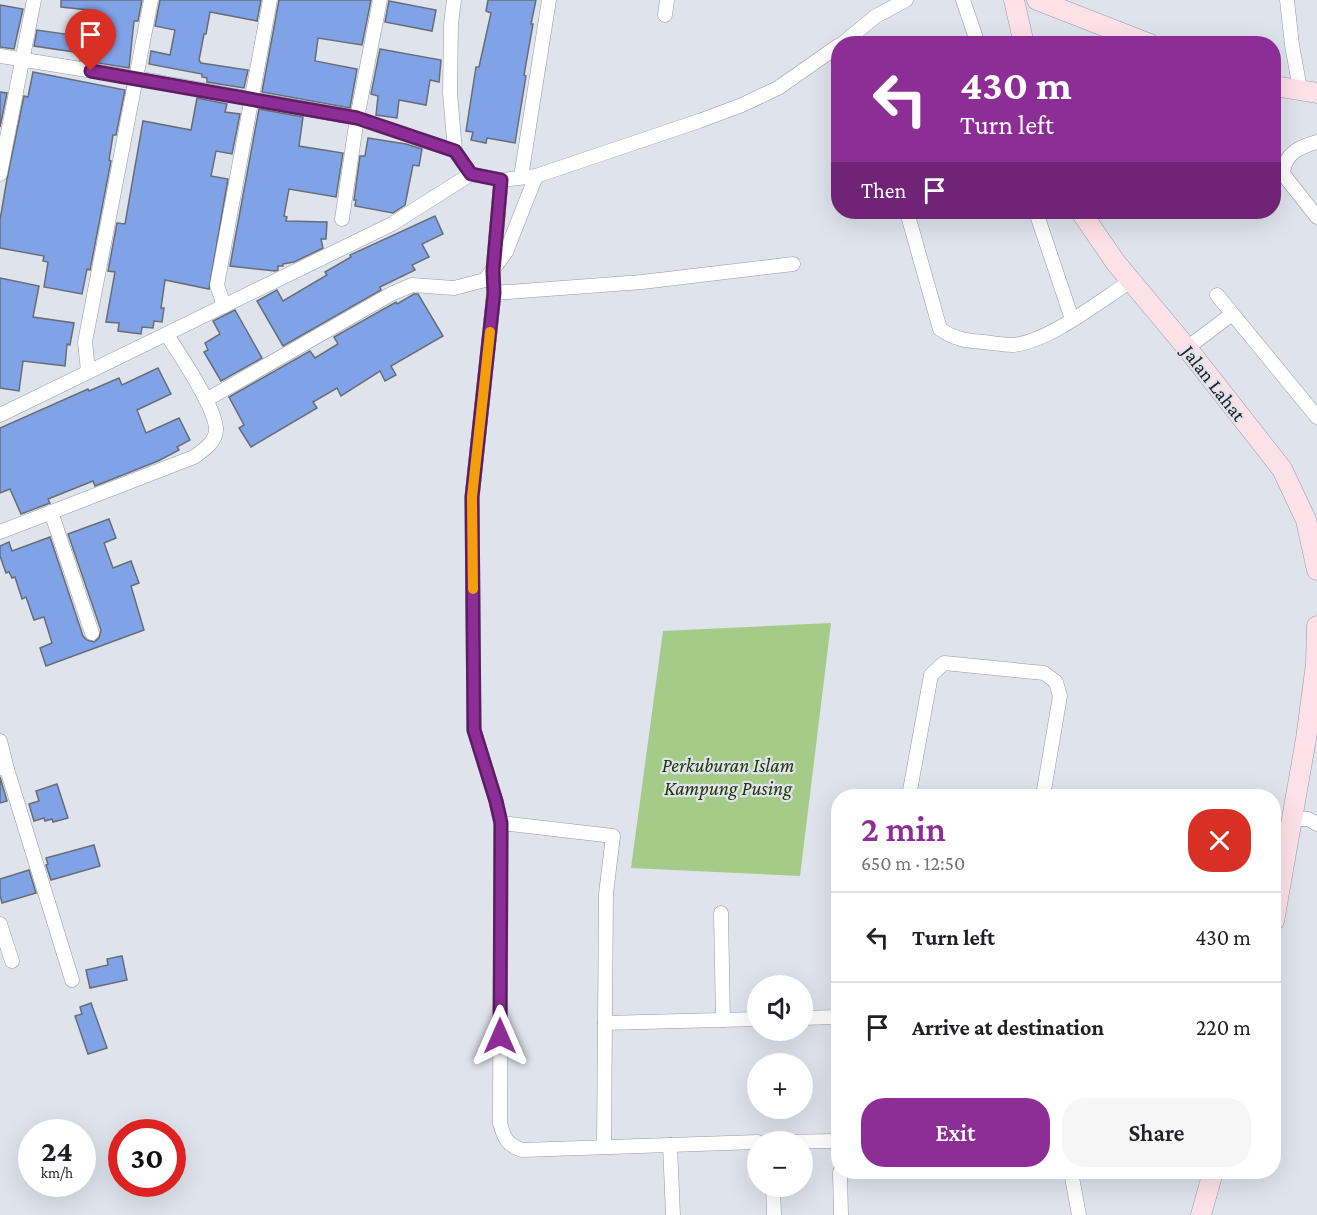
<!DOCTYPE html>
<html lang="en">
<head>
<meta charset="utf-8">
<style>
  body { margin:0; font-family:"Crimson Pro",serif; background:#f6f6f6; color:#202124; height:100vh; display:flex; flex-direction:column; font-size:22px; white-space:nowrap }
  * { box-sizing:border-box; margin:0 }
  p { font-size:20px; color:#757577 }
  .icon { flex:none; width:33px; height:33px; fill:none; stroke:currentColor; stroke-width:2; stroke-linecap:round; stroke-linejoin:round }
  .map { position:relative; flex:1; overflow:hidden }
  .side { position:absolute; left:831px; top:789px; width:450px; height:390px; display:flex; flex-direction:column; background:#fff; border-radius:24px; box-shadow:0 6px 24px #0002 }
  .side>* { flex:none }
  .top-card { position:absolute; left:831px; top:36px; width:450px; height:183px; border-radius:24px; box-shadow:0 6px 24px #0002; background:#8d2d96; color:#fff; overflow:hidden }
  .fabs { position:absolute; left:747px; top:975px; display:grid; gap:12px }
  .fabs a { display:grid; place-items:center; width:66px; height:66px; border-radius:50%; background:#fff; box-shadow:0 6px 24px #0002; font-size:30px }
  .speed { position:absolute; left:18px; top:1119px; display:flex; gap:12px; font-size:30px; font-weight:700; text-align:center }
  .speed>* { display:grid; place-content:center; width:78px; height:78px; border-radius:50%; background:#fff; box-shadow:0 6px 24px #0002; line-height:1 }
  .speed small { font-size:15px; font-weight:400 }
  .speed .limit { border:9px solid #d22; background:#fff; color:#111 }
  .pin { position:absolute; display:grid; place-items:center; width:51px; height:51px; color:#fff; margin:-62px -26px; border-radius:50% 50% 50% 0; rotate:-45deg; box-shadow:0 0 6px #0007 }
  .pin .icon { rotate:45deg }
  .me { position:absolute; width:66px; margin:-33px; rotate:0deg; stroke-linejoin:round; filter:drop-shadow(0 0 4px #0008) }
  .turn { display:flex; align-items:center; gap:21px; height:126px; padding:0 30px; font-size:27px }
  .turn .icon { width:78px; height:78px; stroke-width:2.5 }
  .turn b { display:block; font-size:42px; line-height:51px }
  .then { display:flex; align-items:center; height:57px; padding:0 30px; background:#0003; gap:12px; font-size:22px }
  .round { display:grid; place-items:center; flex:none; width:63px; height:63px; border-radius:24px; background:#f6f6f6 }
  .headline { display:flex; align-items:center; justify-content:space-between; height:102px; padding:0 30px }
  h1 { font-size:36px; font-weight:600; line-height:45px; color:#8d2d96 }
  .primary-button { display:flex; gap:12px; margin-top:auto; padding:12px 30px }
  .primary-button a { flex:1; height:69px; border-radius:24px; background:#8d2d96; color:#fff; font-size:24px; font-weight:600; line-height:69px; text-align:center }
  .primary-button a+a { background:#f6f6f6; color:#202124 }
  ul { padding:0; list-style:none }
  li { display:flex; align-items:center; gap:18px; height:90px; padding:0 30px; border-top:2px solid #e0e0e0 }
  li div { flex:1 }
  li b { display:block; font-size:22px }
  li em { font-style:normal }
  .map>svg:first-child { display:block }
</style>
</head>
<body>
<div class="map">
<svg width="1317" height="1215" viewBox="0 0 1317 1215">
  <rect width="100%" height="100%" fill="#dee3ec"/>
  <!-- green -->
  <path fill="#a4cb87" d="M831,623L800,876L631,868L663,631Z"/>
  <!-- building -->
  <g fill="#80a3e7" stroke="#686d75" stroke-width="1.5">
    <path d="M61,0H142L138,21H134L129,68L80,60L81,53L34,46L37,30L85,37L89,10L61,7Z"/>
    <path d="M160,0H261L257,21L210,12L206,34H204L199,60L201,63L248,70L244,88L207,82V78L202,77V74L149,64L151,51L170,55L175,30L155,26Z"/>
    <path d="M279,0H371L362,45L318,38L315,61L357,69L350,108L262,92Z"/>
    <path d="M488,0H536L531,24H533L524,75L526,76L515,143L487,138L486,143L471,140L473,132L466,131L476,67H479L491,13L486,11Z"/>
    <path d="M389,1L436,10L432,31L385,22Z"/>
    <path d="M0,5L23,9L14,49L0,47Z"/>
    <path d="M380,49L441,60L439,82L430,80L426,105L399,100L397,118L376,115L378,96L371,94Z"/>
    <path d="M33,72L125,90L116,135H113L109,160L111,161L90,270L87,269L82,294L44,287L48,262L43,261L44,256L0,248V220L7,179L24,96L28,97Z"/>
    <path d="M0,92L7,93L0,127Z"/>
    <path d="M197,98L227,104L225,112L240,114L232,154L216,151L211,176L228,179L209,289L165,280L161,308H164L162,322L154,321L153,328L142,327L141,334L118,331L119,323L106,322L115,272L108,271L117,223L125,224L143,121L191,130Z"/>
    <path d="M259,109L303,117L299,146L343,153L336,197L289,189L284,216L287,217L286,221L327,222L326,239H321L323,248L294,262L283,264V266H278V270L275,271L230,266Z"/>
    <path d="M368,138L406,144L422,149L419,166L413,165L405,205L393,213L355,206L356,200H354L360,156H365Z"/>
    <path d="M435,216L443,234L422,244L429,257L412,265L415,270L380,287L381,290L283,346L257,301L277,290L283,301L327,275L325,272L351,257L350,255Z"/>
    <path d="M0,278L39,286L33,317L74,323L70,345L67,344L65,366L23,361L19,391L0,388Z"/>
    <path d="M414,294H418L443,336L391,366L396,375L385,381L380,371L341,396L337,388L313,402L317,408L251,447L239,428L244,425L229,397L310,351L315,358L338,344L334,337L396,302L397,304Z"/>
    <path d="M235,310L262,358L221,381L204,352L208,350L205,343L220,334L213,321Z"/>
    <path d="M158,368L171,394L137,410L146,433L179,418L190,440L177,447L179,450L158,461L95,486L93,481L48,499L50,503L21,514L10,489L0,493V428L88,389L89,391L119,378L122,385Z"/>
    <path d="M109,519L116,538L104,543L113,568L131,561L139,583L131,586L144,630L46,666L40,648L52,643L44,617L34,620L26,597L22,599L15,577L12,578L9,572L6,573L0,556V546L9,542L12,551L50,537L83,636L87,640L94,642L99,638L101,630L68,534Z"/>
    <path d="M0,777L7,801L0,803Z"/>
    <path d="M57,784L68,818L53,822L52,819L45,821L44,818L34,821L29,804L39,801L36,791Z"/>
    <path d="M94,845L100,866L51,880L46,865L48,864L46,858Z"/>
    <path d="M29,870L36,893L2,903L0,895V879Z"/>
    <path d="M122,956L127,980L90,988L86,970L108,965L107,959Z"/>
    <path d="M91,1003L107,1048L88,1054L75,1016L82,1014L80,1007Z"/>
  </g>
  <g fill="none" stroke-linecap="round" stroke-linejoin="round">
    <defs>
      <g id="street">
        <path d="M454,0L451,24L450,93L455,151L471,174"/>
        <path d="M963,0L978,44"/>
        <path d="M1287,0L1292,45L1300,89"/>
        <path d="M665,15L667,0"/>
        <path d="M842,44L876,16L906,0"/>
        <path d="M0,56L136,78L357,118L455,151"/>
        <path d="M1317,142C1299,147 1284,154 1283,174L1317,217"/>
        <path d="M0,174L34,0"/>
        <path d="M521,177L549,0"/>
        <path d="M501,180L493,271L494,293L472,497L474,730L496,801L501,823"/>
        <path d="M907,212L940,329C954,339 967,341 984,342C993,343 1003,345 1012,345C1047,343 1101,300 1131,281"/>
        <path d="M1036,212L1072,319"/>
        <path d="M342,219L357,118L380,0"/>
        <path d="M494,293L642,282L793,264"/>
        <path d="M1217,295L1317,417"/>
        <path d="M224,306L217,285L270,0"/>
        <path d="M1187,348L1232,314"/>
        <path d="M88,371L85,342L151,0"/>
        <path d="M206,400L391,294L412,285L454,288L485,280L506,252L536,176"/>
        <path d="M0,415L392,224L471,174L501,180L536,176L699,121L742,105L778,88L838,46"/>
        <path d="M51,512L92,633"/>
        <path d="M0,532L194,457C204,450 217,441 216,428C214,405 180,355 167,335"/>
        <path d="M0,741L7,769L0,768"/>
        <path d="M7,769L72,980"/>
        <path d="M909,796L931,675L944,663L1044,673L1056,682L1060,696L1043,796"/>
        <path d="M1291,819H1308L1317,824"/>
        <path d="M721,913L723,1020"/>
        <path d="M0,924L12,961"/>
        <path d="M802,1018L838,1017"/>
        <path d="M605,1023L758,1019"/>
        <path d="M772,1142L838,1141"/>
        <path d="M670,1145L673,1215"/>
        <path d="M604,1147L606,894L613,836L501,823L500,1123C504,1138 507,1145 522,1150L758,1142"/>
        <path d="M840,1172L841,1215"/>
        <path d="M1071,1172L1079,1215"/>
        <path d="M773,1186L774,1215"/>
      </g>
      <g id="secondary">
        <path d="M1014,0L1024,44"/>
        <path d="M1037,0L1150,44"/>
        <path d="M1274,86L1317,93"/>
        <path d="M1081,212L1116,263L1187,348L1282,469L1306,520L1317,570"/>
        <path d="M1274,921L1306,739L1316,664L1317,626"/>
        <path d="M1201,1215L1213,1172"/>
      </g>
    </defs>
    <!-- street casing -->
    <use href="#street" stroke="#9499a2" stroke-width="15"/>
    <!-- secondary casing -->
    <use href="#secondary" stroke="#9499a2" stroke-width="21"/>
    <!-- street -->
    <use href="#street" stroke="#fff" stroke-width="14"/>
    <!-- secondary -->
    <use href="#secondary" stroke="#fde1e9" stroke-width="20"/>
  </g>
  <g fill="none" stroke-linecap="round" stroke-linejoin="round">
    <defs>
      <path id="route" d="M91,71L357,118L455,151L471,174L501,180L493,271L494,293L472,497L474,730L496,801L501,823L500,1036"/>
    </defs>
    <!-- route casing -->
    <use href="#route" stroke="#5c1d62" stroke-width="15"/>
    <!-- route -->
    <use href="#route" stroke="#8d2d96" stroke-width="10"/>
    <!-- slow -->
    <path stroke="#f59e0b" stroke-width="10" d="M473,589L472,497L490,332"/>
  </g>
  <g text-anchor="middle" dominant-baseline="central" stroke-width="4.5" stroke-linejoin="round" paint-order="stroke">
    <!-- street labels -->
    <g font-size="20" fill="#1b1d20" stroke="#dee3ec">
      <text transform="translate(1214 383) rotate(52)">Jalan Lahat</text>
    </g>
    <!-- park labels -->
    <g font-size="20" font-style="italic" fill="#1d3602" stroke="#dee3ec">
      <text x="728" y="765">Perkuburan Islam<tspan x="728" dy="23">Kampung Pusing</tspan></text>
    </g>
  </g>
</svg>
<div class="fabs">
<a><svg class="icon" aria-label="sound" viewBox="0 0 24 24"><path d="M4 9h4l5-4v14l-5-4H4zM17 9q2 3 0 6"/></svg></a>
<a>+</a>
<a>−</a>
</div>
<div class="speed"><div>24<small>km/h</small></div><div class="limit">30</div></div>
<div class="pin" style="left:91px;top:71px;background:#d93025"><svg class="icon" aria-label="arrive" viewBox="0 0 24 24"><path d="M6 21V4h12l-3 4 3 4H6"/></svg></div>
<svg class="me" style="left:500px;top:1036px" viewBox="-20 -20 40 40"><path d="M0-17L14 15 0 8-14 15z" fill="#8d2d96" stroke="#fff" stroke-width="4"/></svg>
<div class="top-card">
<div class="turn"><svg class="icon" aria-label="left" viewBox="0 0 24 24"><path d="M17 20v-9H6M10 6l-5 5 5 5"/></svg><div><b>430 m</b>Turn left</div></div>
<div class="then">Then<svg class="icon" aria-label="arrive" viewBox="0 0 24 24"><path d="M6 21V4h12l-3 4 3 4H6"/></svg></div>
</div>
<section class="side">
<div class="headline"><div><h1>2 min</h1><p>650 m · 12:50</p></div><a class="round" style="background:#d93025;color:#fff"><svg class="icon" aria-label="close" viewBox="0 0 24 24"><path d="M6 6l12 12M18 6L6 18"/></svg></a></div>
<ul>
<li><svg class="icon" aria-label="left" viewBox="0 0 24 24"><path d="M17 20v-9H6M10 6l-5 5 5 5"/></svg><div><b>Turn left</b></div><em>430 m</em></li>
<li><svg class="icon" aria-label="arrive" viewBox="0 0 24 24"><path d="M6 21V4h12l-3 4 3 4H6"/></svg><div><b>Arrive at destination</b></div><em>220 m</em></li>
</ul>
<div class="primary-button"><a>Exit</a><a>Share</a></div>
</section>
</div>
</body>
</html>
